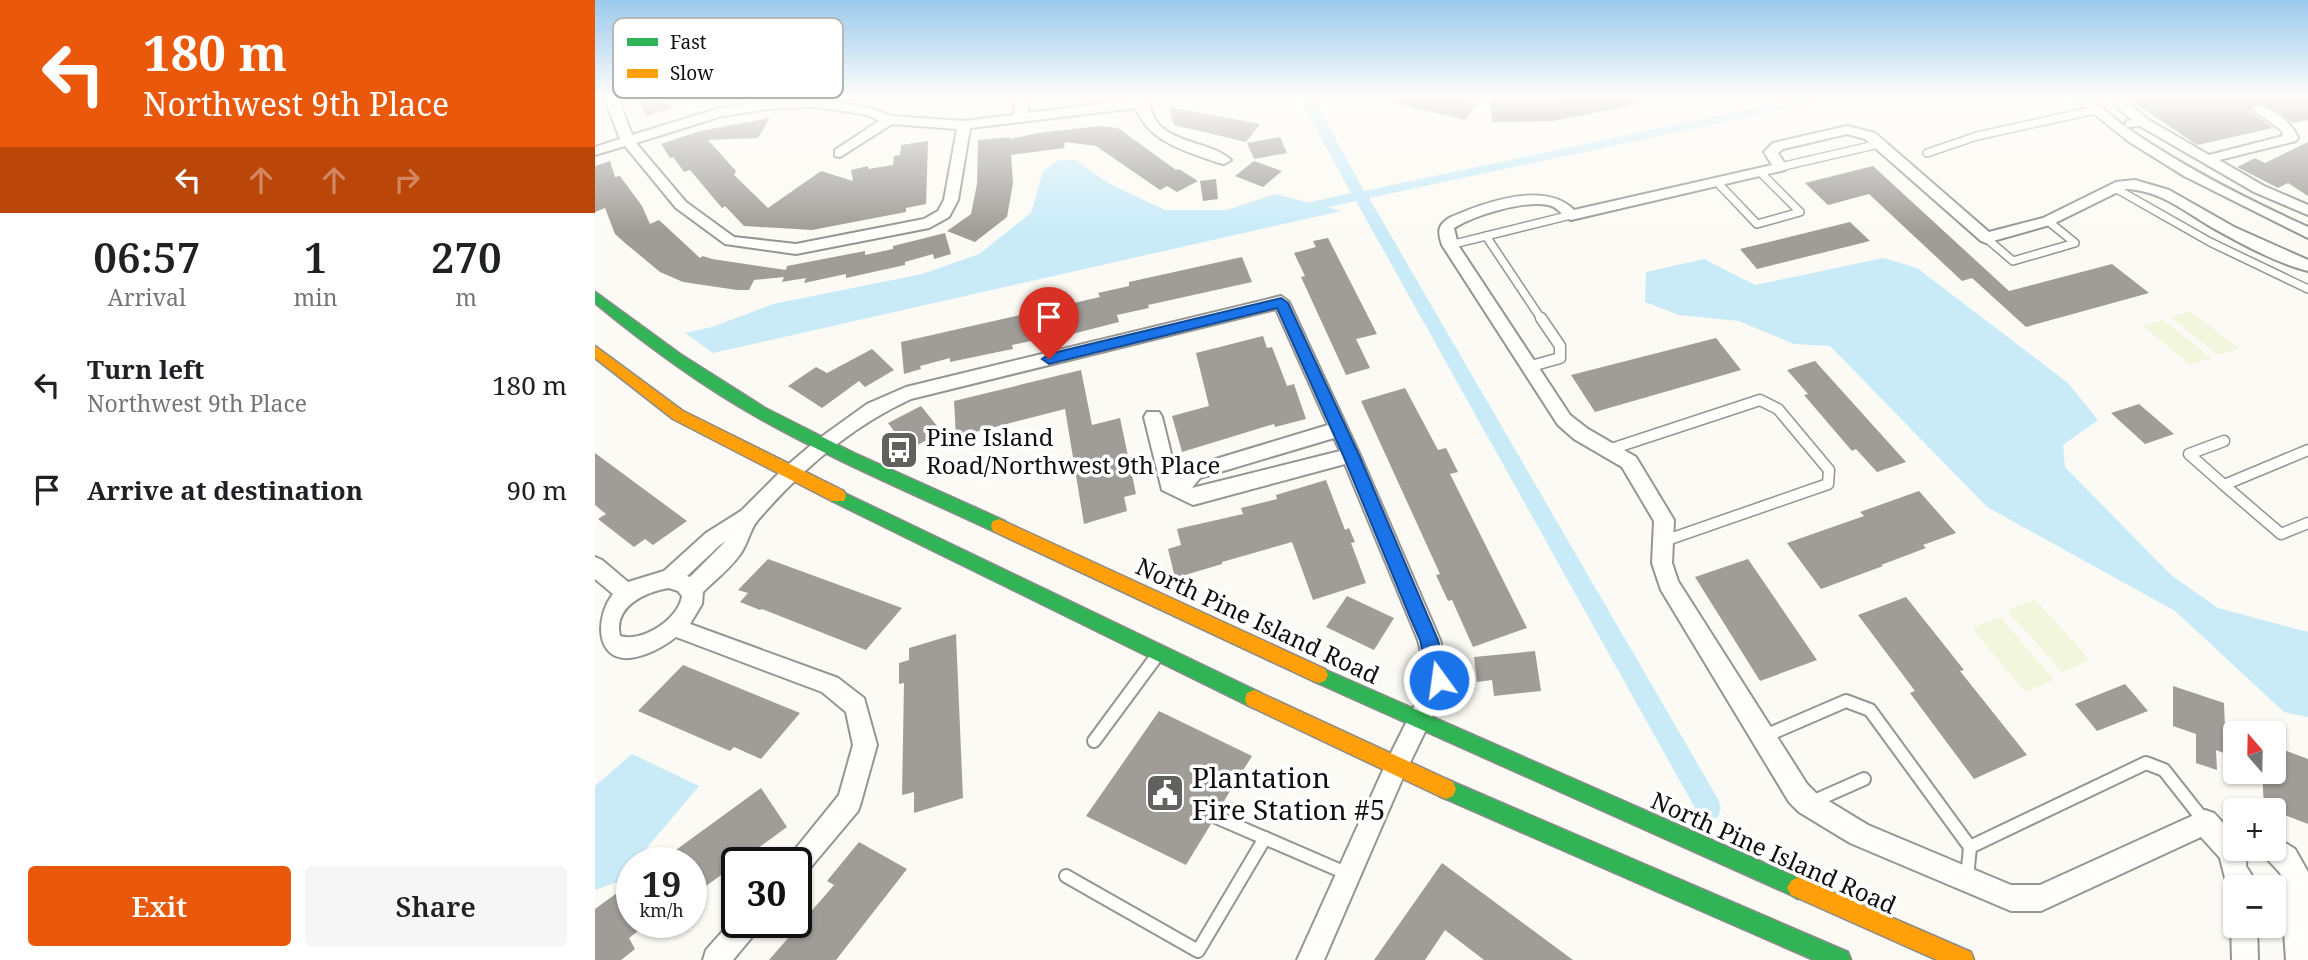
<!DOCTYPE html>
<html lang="en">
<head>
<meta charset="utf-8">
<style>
  body { margin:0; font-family:"Noto Serif",serif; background:#f6f6f6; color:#202124; height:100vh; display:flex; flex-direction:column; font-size:26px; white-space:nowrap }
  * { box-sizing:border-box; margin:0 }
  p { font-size:23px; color:#757577 }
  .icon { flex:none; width:38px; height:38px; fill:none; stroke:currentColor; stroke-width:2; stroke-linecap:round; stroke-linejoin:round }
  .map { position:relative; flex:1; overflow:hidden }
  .side { display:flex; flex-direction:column; background:#fff; width:595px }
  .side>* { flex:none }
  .top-card { background:#ea580c; color:#fff; overflow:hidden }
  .needle { width:46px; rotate:340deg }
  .controls { position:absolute; left:1628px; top:721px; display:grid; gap:14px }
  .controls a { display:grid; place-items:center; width:63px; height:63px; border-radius:7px; background:#fff; box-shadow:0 2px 5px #0004; font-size:35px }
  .speed { position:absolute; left:21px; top:847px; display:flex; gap:14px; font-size:35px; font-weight:700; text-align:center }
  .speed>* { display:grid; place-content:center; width:91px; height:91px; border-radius:50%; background:#fff; box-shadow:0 2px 5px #0004; line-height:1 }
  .speed small { font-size:18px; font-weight:400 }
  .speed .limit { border:4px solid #111; border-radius:10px; background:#fff; color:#111 }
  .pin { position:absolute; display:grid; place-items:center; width:60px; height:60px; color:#fff; margin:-72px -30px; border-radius:50% 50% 50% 0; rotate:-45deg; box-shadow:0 0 7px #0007 }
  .pin .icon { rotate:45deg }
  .me { position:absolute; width:77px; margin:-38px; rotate:346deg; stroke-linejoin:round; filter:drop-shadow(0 0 5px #0008) }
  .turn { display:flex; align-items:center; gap:24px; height:147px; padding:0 28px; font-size:32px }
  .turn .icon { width:91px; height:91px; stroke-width:2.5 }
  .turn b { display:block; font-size:49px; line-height:60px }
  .lanes { display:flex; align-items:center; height:66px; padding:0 28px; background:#0003; justify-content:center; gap:35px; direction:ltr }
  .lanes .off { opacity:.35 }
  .eta { display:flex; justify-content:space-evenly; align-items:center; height:119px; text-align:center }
  .eta b { font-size:42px; font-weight:600; line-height:49px }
  .cta { display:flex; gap:14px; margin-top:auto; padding:14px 28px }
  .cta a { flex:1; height:80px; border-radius:7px; background:#ea580c; color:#fff; font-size:28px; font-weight:600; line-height:80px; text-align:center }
  .cta a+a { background:#f6f6f6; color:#202124 }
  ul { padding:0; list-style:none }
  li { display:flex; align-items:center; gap:21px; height:105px; padding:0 28px }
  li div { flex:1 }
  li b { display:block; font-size:26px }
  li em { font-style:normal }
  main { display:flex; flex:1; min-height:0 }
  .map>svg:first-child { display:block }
</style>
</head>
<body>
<main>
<section class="side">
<div class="top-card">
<div class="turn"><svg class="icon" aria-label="left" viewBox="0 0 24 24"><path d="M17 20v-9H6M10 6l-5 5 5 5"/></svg><div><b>180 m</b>Northwest 9th Place</div></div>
<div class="lanes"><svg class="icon" aria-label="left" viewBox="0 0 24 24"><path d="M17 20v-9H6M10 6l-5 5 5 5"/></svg><svg class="icon off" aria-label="ahead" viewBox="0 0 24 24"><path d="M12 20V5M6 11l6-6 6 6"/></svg><svg class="icon off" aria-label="ahead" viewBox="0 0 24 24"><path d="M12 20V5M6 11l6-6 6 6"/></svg><svg class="icon off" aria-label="right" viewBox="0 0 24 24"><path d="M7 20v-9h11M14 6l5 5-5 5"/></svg></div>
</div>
<div class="eta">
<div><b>06:57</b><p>Arrival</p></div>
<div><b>1</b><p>min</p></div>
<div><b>270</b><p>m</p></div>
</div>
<ul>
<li><svg class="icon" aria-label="left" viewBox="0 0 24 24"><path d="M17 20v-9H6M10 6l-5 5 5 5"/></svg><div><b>Turn left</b><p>Northwest 9th Place</p></div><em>180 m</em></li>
<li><svg class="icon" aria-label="arrive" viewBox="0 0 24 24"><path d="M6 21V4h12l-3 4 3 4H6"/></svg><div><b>Arrive at destination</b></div><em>90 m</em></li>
</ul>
<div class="cta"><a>Exit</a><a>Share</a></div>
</section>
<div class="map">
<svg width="1713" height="960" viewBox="0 0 1713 960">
  <rect width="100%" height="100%" fill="#fcfaf4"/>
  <!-- pitch -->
  <g fill="#f1f6dd">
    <path d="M1595,311L1643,348L1623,355L1575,317Z"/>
    <path d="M1568,320L1616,358L1595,365L1548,326Z"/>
    <path d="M1440,599L1495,660L1467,672L1412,610Z"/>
    <path d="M1405,617L1459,680L1430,692L1377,628Z"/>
  </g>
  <!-- water -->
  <g fill="#c9ebf8">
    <path d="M464,160H481L513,183L570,210H632L680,194L746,211L118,353L90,333L117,327L178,304L327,274L384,254L436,213L448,171Z"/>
    <path d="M1288,258L1322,268L1473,383L1503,420L1468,445L1470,467L1576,575L1623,608L1713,632V717L1689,712L1580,611L1392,507L1235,346L1199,344L1144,321L1084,315L1050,302L1051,272L1109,259L1160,285Z"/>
    <path d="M37,754L104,786L23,882L0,890V786Z"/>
  </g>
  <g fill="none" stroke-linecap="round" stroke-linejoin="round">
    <!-- canal -->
    <path fill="#c9ebf8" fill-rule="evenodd" d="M704,97H718L769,191L1210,97H1235L1228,101L774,198L1123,799L1126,808L1123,817L1114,820L1105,817L761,201L699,215L692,210L694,207L756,193Z"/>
  </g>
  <!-- building -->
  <g fill="#a09d99">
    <path d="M43,97H70L77,108L51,116Z"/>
    <path d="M799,97H857L883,103L870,120L798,103Z"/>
    <path d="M978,97H1043V104L958,121L897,122L895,102L958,101Z"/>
    <path d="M1535,97H1713V120L1697,123L1680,109L1659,103L1655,111L1678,128L1602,145L1535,100Z"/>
    <path d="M574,107L665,124L651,142L579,125Z"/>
    <path d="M175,118L163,138L113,140L141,171L139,175L173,208L226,171L258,181L256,170L273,166V169L298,165L299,156L305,155L306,145L333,141L331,204L311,208V212L217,230L149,226L130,206L127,208L95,170L89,172L78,157L75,158L66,144L105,131Z"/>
    <path d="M504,126L523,128L581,170L584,169L603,181L582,192L572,186L565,190L501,146L470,142L469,148L416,155L418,183L412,217L380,242L352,231L376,214L382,184L383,140L415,137V139L443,133Z"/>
    <path d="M685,137L692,153L659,159L652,143Z"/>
    <path d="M1713,142V196L1693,183L1683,188L1642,167L1660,158L1670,163Z"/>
    <path d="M15,161L20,177L25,176L47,206L55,224L64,220L105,258L108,256L117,259L191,270L192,266L270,251V255L298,249V246L350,233L356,254L339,259L338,254L310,262V265L251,278V274L209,283L211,278L187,282L189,277L159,280L154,290H142L88,282L65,272L30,243L20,234L10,208L0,212V166Z"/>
    <path d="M659,161L687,171L668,187L640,176Z"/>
    <path d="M1278,166L1414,291L1517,264L1554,293L1431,327L1377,278L1367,281L1274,194L1233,205L1210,183Z"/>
    <path d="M621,179L623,199L608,201L605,181Z"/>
    <path d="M1255,222L1275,241L1162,269L1145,249Z"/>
    <path d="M733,238L782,334L761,339L775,368L751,375L706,277L710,276L699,253L721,247L718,241Z"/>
    <path d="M647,257L657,282L553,305L554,308L522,315L524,322L450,341L449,338L417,345L418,349L403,352L355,362V358L325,366L326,369L309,374L306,342L505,297L503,293L534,286V282Z"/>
    <path d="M668,336L672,348L677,347L692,386L699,384L711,419L680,427L679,424L587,452L577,416L614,406L601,353Z"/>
    <path d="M1121,338L1146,370L1000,412L976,375Z"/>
    <path d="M277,349L299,370L270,387L264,381L227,408L193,386L221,367L232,373Z"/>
    <path d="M1220,361L1311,462L1282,472L1261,449L1257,451L1209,395L1213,394L1192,370Z"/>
    <path d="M486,370L497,425L525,418L541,494L529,497L532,511L489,524L470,409L361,437L359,401Z"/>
    <path d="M810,388L843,450L851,448L863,472L855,474L932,628L878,647L857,600L853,601L841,575L845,574L766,401Z"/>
    <path d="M1544,404L1579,434L1550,444L1516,413Z"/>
    <path d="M326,406L347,432L313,450L293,423Z"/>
    <path d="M0,453L92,521L58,545L50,539L39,547L3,519L11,514L0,505Z"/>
    <path d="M731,480L750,530L754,528L760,542L756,543L771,583L718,600L697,542L627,562V564L580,578L573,549L586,545L582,529L648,514L646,508L682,499L681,495Z"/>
    <path d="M1324,491L1361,533L1328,545L1331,548L1286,565L1288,566L1226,589L1192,543L1269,516L1265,512Z"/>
    <path d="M173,559L307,608L271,650L167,609L165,610L145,602L153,593L143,590Z"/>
    <path d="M1153,559L1222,660L1165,681L1100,577Z"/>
    <path d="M752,596L799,618L779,650L731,627Z"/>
    <path d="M1311,597L1369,670L1365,671L1432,755L1379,779L1315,693L1320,691L1263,615Z"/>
    <path d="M361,634L368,798L319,813V792L307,795L309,683L304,684V663L314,660V648Z"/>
    <path d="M940,651L946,691L899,696L897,680L882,682L879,657Z"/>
    <path d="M88,665L205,713L166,759L139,747L135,751L43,711Z"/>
    <path d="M1530,684L1553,711L1502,731L1480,704Z"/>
    <path d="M1578,686L1629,703L1631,754L1621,750L1622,770L1601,763V734L1578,726Z"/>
    <path d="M564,711L657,756L624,809L613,813L616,824L591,865L491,816Z"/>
    <path d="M1678,746L1713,759V824L1669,807L1667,772H1678Z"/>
    <path d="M166,788L192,827L96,897V863H63Z"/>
    <path d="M264,842L312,869L241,960H174L239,885L232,881Z"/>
    <path d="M847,863L978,960H889L850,930L830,960H779Z"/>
    <path d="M37,882V922H55L34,938L40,949L26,960H0V909Z"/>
  </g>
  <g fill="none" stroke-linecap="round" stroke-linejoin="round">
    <defs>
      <g id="lane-far2">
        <path d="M1332,153L1382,136L1500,110"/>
        <path d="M1185,167L1284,144"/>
        <path d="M1122,182L1162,224L1205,212L1165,172"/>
        <path d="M1520,188L1615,242L1713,289"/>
        <path d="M891,236L947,320"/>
        <path d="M1391,238L1418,261L1480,243L1453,221"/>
        <path d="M855,245L976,215"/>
      </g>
      <g id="lane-far1">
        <path d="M933,367L965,358V346L946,318"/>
        <path d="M1629,441L1594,454L1629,485"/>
        <path d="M1013,450L1165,400L1183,409L1234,470L1233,484L1069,541"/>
        <path d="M1713,450L1629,485L1686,534L1713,523"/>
      </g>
      <g id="lane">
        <path d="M1170,736L1251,701L1275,710L1375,847L1551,763L1569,770L1610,822"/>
        <path d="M499,741L564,653"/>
        <path d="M1217,802L1269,779"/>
        <path d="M621,817L753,874"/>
        <path d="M471,876L603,951L670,838"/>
        <path d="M1372,878L1375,847"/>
      </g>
      <g id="street">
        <path d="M9,97H23L37,135L125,108L181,100L223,99L276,108L296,116L369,121L419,115L420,97H434L433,113L554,97C556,147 612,137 636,160L629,164L624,163C593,152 553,142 541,108L375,128L363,200L354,217L334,228L201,254L130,244L81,208L30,146L0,155V147L25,139ZM223,107L273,115L284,121L240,150V156L245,157L297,124L362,129L349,200L343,211L329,219L201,244L139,237L91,202L41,143L127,116L181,108Z"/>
        <path d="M1478,97C1499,97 1512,113 1528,125C1586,166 1649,198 1713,227V238L1589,176L1533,141Z"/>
        <path d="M1519,97H1533L1532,101L1552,119L1614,155L1688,136L1687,131L1657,109L1659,106C1675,104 1698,124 1703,138L1701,141L1624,160L1669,186L1713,205V215L1659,192L1545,126L1531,127V121L1537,120L1520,105Z"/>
        <path d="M1252,126L1280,133L1394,232L1448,218L1521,182L1540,180L1574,190L1639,227L1713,260V271C1681,263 1647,244 1618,228C1589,211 1563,189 1529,189L1458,224L1391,243L1386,241L1270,139L1252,134L1188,149L1183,153L1192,167L1190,170L976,220C967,217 963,206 953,205C929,200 879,215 859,228L863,245L975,415L993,429L1041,457L1079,520L1077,563L1083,581L1212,784L1222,794L1273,825L1416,885H1445L1610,810L1619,813L1640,836V849H1652L1651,866L1664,887H1640V894L1630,878L1625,858L1606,837L1446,911H1416L1255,843L1204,812L1194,802L1066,590L1057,563L1059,521L1027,467L979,439L963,425L847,245C843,232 842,226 854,218C888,203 949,180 979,210L1177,165L1169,152L1178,143Z"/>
        <path d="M686,296L694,302L765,455L845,640L855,680L809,775L729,960H702L793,759L833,679L823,640L750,464L598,505L567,490L549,417L552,412H564L567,417L582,478L591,468L733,425L681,309L316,399C257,426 205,471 163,520C155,529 153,543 146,553C136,568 120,580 108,592L107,604L95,624L243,678L269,698L282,745L266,802L263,811L210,874L201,878V863H189L244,795L258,745L251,712L227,692L81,637C68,647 52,656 35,658C0,661 0,617 18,594L0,579V557L7,560L33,582L69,571L111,533L146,511L188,469L222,440L272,404L311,387ZM739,438L745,451L597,488L605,478ZM131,541L95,577L92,576L125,545ZM74,588L83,591L87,596C84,619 47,643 25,636C18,607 49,592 74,588Z"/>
        <path d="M1678,835L1700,849L1713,872V960H1691L1688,917H1678V891H1691C1691,870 1673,866 1666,849H1678Z"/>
        <path d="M142,915V922H166L162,931L138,960H108L111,950Z"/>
        <path d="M1640,917V926H1662L1663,960H1637L1636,926Z"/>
      </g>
      <g id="fast">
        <path d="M0,292L85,354L170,408L259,453L410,521L412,526L410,531H398C319,494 238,460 162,417C104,384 51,345 0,303Z"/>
        <path d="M243,490L666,693L668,699L666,705L659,708L652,705L237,501L235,496L237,491Z"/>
        <path d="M724,667L1210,881L1214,888L1210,895L1203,899L1196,895L718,681L715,675L718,669Z"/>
        <path d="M851,779L1253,952L1256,960H1219L844,796L841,789L844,782Z"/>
      </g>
      <g id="slow">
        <path d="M0,346L88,411L249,491L251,496L249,501H237L78,419L0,358Z"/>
        <path d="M404,519L730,669L733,675L730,681L724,683L718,681L398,531L396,526L398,521Z"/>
        <path d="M659,690L858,782L861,789L858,796L851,799L844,796L652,705L650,699L652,693Z"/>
        <path d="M1203,877L1376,952L1379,960H1342L1196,895L1192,888L1196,881Z"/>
      </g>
    </defs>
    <!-- lane-far2 casing -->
    <use href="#lane-far2" stroke="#969592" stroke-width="10"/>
    <!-- lane-far1 casing -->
    <use href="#lane-far1" stroke="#969592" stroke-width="13"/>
    <!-- lane casing -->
    <use href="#lane" stroke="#969592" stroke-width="16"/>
    <!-- street casing -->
    <use href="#street" stroke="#969592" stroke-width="4"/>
    <!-- fast casing -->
    <use href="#fast" stroke="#8c8b89" stroke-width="3"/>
    <!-- slow casing -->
    <use href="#slow" stroke="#8c8b89" stroke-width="3"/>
    <!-- lane-far2 -->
    <use href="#lane-far2" stroke="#fffefd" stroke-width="7"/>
    <!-- lane-far1 -->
    <use href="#lane-far1" stroke="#fffefd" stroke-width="10"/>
    <!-- lane -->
    <use href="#lane" stroke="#fffefd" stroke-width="12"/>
    <!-- street -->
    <use href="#street" fill="#fffefd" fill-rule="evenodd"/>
    <!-- fast -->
    <use href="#fast" fill="#30b455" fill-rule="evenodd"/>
    <!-- slow -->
    <use href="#slow" fill="#ff9f0a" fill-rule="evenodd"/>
  </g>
  <!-- sky -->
  <linearGradient id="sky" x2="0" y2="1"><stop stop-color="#9bcaee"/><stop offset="0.42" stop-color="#fefdfa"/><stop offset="1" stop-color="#fefdfa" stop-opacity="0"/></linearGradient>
  <rect width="1713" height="231" fill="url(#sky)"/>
  <!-- route -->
  <path fill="#1a73e8" stroke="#114b97" stroke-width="2" d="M686,298L693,303L764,455L833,617L843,640L853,680L850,686L844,688L837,686L834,680L825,640L815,617L748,455L682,308L454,364L447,359L454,354Z"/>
  <!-- icons -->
  <defs>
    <symbol id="bus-square" viewBox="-11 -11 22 22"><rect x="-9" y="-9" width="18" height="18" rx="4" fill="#62615f" stroke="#fff"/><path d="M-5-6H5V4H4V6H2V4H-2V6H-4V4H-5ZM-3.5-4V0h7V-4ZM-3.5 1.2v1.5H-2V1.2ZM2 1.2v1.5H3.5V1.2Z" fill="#fff"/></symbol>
    <symbol id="civic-square" viewBox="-11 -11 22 22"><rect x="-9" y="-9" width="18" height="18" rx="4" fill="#62615f" stroke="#fff"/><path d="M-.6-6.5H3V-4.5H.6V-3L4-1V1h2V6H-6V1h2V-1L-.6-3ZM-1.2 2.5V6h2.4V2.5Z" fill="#fff"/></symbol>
  </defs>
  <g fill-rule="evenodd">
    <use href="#bus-square" x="282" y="428" width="44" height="44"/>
    <use href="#civic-square" x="548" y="771" width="44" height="44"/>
  </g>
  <g text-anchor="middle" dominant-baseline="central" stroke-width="7" stroke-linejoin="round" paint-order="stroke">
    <!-- poi labels -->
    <g font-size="24" fill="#0f0f0f" stroke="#fff" text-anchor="start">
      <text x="331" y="436">Pine Island<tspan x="331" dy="28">Road/Northwest 9th Place</tspan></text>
    </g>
    <!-- street labels -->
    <g font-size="24" fill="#0f0f0f" stroke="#fff">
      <text transform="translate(663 620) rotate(25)">North Pine Island Road</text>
      <text transform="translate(1179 852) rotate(24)">North Pine Island Road</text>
    </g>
    <!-- near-poi labels -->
    <g font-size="28" fill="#0f0f0f" stroke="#fff" text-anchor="start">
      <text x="597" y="777">Plantation<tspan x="597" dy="32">Fire Station #5</tspan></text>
    </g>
  </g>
  <!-- legend -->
  <rect x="18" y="18" width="230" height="80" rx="10" fill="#fff" stroke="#b7b7b7" stroke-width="2"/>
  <rect x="32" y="38" width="31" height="8" fill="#30b455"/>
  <rect x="32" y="69" width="31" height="9" fill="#ff9f0a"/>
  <g font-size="19" fill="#0f0f0f">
    <text x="75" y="49">Fast</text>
    <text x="75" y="80">Slow</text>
  </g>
</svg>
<div class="controls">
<a><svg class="needle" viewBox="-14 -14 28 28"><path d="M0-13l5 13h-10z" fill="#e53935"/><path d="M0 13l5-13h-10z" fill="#757577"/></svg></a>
<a>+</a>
<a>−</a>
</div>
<div class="speed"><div>19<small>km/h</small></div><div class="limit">30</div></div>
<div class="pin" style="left:454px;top:359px;background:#d93025"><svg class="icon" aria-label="arrive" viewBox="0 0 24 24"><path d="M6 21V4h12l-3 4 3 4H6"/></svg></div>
<svg class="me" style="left:844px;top:680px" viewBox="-20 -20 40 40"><circle r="17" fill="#1a73e8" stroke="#fff" stroke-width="3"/><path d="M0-11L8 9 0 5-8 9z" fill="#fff"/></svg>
</div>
</main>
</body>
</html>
